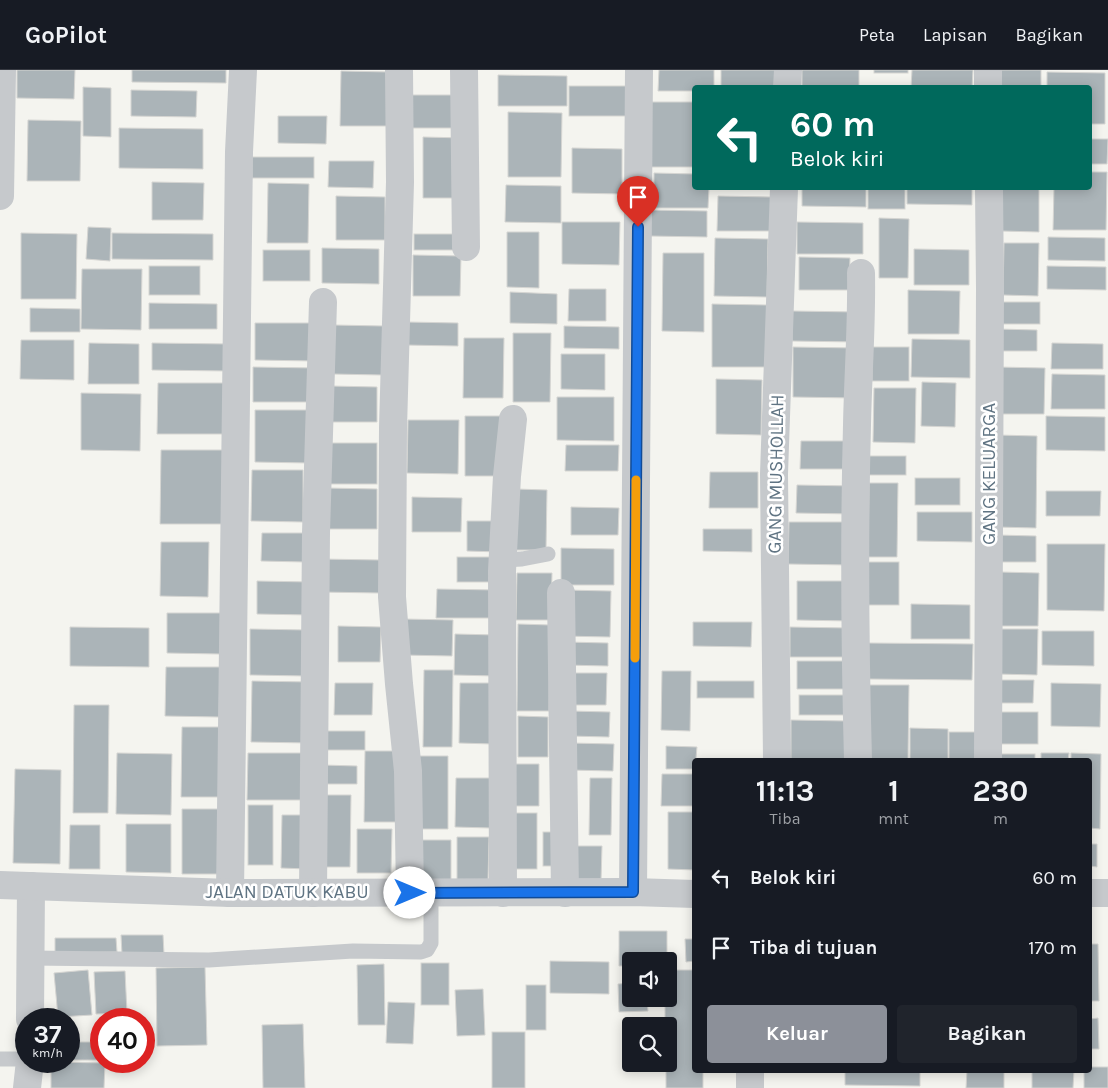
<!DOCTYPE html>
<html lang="id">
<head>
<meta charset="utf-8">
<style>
  body { margin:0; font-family:Karla,sans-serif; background:#20242c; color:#f1f3f6; height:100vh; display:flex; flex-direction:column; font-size:19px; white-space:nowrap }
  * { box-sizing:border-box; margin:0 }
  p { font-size:16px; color:#9ea1a6 }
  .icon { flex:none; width:28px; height:28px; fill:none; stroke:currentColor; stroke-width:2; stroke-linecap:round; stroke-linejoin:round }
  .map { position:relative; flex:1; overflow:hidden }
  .panel { position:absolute; left:692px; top:688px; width:400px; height:315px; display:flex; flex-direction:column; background:#171b24; border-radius:5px; box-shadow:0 2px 12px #0003 }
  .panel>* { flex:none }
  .hud { position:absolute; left:692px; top:15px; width:400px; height:105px; border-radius:5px; box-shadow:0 2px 12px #0003; background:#00695c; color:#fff; overflow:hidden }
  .buttons { position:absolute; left:622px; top:882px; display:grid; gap:10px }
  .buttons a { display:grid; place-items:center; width:55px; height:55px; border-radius:5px; background:#171b24; box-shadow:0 2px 12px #0003; font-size:25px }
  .speed { position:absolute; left:15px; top:938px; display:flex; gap:10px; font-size:25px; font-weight:700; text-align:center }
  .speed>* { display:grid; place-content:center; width:65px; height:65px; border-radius:50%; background:#171b24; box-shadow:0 2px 12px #0003; line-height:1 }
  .speed small { font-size:12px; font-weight:400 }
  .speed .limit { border:8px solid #d22; background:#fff; color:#111 }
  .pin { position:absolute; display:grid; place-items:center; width:42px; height:42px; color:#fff; margin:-51px -21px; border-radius:50% 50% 50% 0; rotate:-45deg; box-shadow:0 0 5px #0007 }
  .pin .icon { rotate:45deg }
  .me { position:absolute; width:55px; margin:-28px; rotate:90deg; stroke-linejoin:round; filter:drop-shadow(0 0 4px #0008) }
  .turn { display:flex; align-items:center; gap:18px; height:105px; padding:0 15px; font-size:22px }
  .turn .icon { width:65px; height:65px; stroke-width:2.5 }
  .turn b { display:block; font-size:35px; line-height:42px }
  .eta { display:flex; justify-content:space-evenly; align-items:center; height:85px; text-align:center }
  .eta b { font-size:30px; font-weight:700; line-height:35px }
  .button { display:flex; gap:10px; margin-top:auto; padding:10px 15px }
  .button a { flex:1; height:58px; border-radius:5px; background:#8c9099; color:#fff; font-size:20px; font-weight:700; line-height:58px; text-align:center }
  .button a+a { background:#20242c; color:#f1f3f6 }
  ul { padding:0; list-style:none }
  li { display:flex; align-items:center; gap:15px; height:70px; padding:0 15px }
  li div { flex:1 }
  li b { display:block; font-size:19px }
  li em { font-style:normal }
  header { display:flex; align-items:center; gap:30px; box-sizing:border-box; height:70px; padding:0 25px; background:#171b24; border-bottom:1px solid #363941 }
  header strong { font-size:24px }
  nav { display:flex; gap:28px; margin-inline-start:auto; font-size:18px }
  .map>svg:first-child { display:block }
</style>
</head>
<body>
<header>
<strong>GoPilot</strong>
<nav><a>Peta</a><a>Lapisan</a><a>Bagikan</a></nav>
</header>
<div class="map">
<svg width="1108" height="1018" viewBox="0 0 1108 1018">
  <rect width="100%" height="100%" fill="#f4f4ef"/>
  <!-- building -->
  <g fill="#abb4b8" stroke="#d5d5d2">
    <path d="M17,0H75L74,29L17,28Z"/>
    <path d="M132,0H226V13L132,12Z"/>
    <path d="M659,0H714V18H695V21H658Z"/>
    <rect x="721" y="0" width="57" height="18"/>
    <path d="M802,0H859V17L802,16Z"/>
    <rect x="874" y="0" width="34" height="3"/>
    <path d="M912,0H973L972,18H911Z"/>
    <rect x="1000" y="0" width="41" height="18"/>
    <path d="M341,1L389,2V56H340Z"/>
    <path d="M1047,2L1105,3V54H1090V18H1047Z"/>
    <path d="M498,5L567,6V36H498Z"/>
    <rect x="569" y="16" width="58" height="30"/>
    <path d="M83,17L111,18V67L83,66Z"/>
    <path d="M131,20L197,21L196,47L131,46Z"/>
    <path d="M405,25H459V58H404Z"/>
    <path d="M648,32H695V97H647Z"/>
    <path d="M508,42L562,43L561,107H508Z"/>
    <path d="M278,46H327L326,74L278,73Z"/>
    <path d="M28,50L81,51L80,111H27Z"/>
    <path d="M119,58L203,59V99L119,98Z"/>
    <path d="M423,67L464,68V128H423Z"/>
    <path d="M1090,69H1108L1107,94H1090Z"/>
    <path d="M572,78L622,79V124L572,123Z"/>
    <rect x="252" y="87" width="62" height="21"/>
    <path d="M329,91H374L373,118L328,117Z"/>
    <path d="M1090,102H1107L1106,160H1053L1054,118H1090Z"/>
    <path d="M654,103L695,104V118H709L708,138H654Z"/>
    <path d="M152,112L204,113L203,150H152Z"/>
    <path d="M268,113L309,114L308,173H267Z"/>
    <path d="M506,115L561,116V153L505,152Z"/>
    <path d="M802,118H866V137L802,136Z"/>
    <rect x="868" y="118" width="37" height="21"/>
    <path d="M907,118H972V135L907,134Z"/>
    <path d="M1001,118H1039V162L1001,161Z"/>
    <path d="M336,126L385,127V170H336Z"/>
    <path d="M718,126L771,127L770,161H717Z"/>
    <path d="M650,140L707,141V167L650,166Z"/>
    <path d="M879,148L909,149L908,208H879Z"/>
    <path d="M562,152H620L619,195L562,194Z"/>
    <path d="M797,152L863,153V184H797Z"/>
    <path d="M88,157L111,158L110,191L86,189Z"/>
    <path d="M507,162H539V218L507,217Z"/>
    <path d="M21,163L77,164L76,229H21Z"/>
    <path d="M112,163L213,164V190L112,189Z"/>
    <rect x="414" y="164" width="45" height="16"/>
    <path d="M1048,167L1105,168V191L1048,190Z"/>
    <path d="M715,168L768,169L767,227L714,226Z"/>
    <path d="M1004,173H1039L1038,226L1003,225Z"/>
    <path d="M322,178L379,179V214L322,213Z"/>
    <path d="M914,179L969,180V215H914Z"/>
    <rect x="263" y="180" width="47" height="31"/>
    <path d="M663,183H704V262L662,261Z"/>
    <path d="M413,185L461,186L460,226H413Z"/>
    <path d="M799,187L850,188L849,220H799Z"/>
    <rect x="149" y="196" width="51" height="29"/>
    <path d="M1047,196L1106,197V220L1047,219Z"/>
    <path d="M82,199H142L141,260L81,259Z"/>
    <path d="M569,219H606V251H568Z"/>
    <path d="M908,220L960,221L959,264H908Z"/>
    <path d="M510,222L557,224V254L510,253Z"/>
    <rect x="1001" y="232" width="39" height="22"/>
    <path d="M149,233L217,234V259H149Z"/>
    <path d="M712,234L767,235L766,297H712Z"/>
    <path d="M30,238L80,239V262H30Z"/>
    <path d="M792,241L857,242V272L792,271Z"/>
    <path d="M406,252L458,253V276L405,275Z"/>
    <path d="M255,253H315L314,291L255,290Z"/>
    <path d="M333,255L383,256L382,305L333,304Z"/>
    <path d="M564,256L619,257V279L564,278Z"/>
    <path d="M997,259L1037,260V281H997Z"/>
    <path d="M513,263H551L550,332H513Z"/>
    <path d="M464,268H504L503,328H463Z"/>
    <path d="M912,269L970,270V308L911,307Z"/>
    <path d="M21,270H74V310L20,309Z"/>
    <path d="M89,273L139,274V314H88Z"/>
    <path d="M152,273L229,274L228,301L152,300Z"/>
    <path d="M1052,273L1103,274V299H1051Z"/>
    <path d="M793,277L856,278L855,328L793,327Z"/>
    <rect x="872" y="277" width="37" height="34"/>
    <path d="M561,284H605V320L561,319Z"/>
    <path d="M253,297L316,298V332H253Z"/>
    <path d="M997,297L1045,298L1044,344H997Z"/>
    <path d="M1052,304L1105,305V339H1051Z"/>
    <path d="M716,309L762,310L761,365L716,364Z"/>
    <path d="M922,312L956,313L955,357L921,356Z"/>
    <path d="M158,313H225V364H157Z"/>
    <path d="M330,316L377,317V352H329Z"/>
    <path d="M874,318H916L915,373L873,372Z"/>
    <path d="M81,323L141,324L140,381L81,380Z"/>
    <path d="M557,327H614V371L557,370Z"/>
    <path d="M255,340H309V393L255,392Z"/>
    <path d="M465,346H505L504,406H465Z"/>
    <path d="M1046,346L1105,347V381L1046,380Z"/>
    <path d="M408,350H459L458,404L407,403Z"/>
    <path d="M997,365L1037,366L1036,458L996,457Z"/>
    <path d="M801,371H844L843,399H800Z"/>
    <rect x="325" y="373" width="52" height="41"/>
    <path d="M566,375H619L618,401H565Z"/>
    <path d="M161,380H224V454H160Z"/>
    <rect x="868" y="386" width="38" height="19"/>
    <path d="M252,400H303V452L251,451Z"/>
    <path d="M710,402H758V438H709Z"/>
    <rect x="915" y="408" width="45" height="27"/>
    <path d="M869,413H898L897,487H868Z"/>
    <path d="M797,415L854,416V444L796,443Z"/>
    <path d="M325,418L377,419V459H325Z"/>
    <path d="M516,419L547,420L546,480H516Z"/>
    <path d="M1046,421H1101L1100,446H1046Z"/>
    <path d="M412,427L462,428L461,462H412Z"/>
    <path d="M571,437L619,438L618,465H571Z"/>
    <path d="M917,442H972V472L917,471Z"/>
    <path d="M467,451H500V482L467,481Z"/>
    <path d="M789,452H850L849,495L788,494Z"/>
    <path d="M703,459H752V482L703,481Z"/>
    <path d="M262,463H305V492L261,491Z"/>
    <path d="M997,465L1036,466V492H996Z"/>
    <path d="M161,472H209L208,527L160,526Z"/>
    <path d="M1047,474H1105L1104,541L1047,540Z"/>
    <path d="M561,478L614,479V515H561Z"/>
    <rect x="457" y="487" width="37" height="25"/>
    <path d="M320,489L380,490V523L320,522Z"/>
    <rect x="868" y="492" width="31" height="43"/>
    <path d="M1000,502L1039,503L1038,556H999Z"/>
    <path d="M517,503H552L551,550H516Z"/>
    <path d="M257,511L310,512V545L257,544Z"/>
    <path d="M797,511H850V551L797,550Z"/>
    <path d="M437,519L496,520V548H436Z"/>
    <path d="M563,520L611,521L610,567L562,566Z"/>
    <path d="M911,534L970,535V569H911Z"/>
    <path d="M167,543H221L220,584L167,583Z"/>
    <path d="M403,549L453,550L452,586L402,585Z"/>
    <path d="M693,552H752L751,577L693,576Z"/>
    <path d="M518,554L550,555L549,641H517Z"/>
    <path d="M338,556L381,557L380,592H338Z"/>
    <path d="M70,557L149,558V597L70,596Z"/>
    <path d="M790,557L849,558V587H790Z"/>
    <path d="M250,559L307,560L306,606L250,605Z"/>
    <path d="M998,559H1038L1037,605L997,604Z"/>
    <path d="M1042,561H1094V596L1042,595Z"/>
    <path d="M455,564L496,565V606L454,605Z"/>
    <path d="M565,572L608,573V596L565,595Z"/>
    <path d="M868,573L973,574L972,610L868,609Z"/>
    <path d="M797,591H847L846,619H797Z"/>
    <path d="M166,597H220L219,647L165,646Z"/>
    <path d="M424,600H453L452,677H423Z"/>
    <path d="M662,601H691L690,661L661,660Z"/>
    <path d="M571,603H607L606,635H570Z"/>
    <path d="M1001,610H1034L1033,633H1000Z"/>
    <path d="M252,611L310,612L309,673L251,672Z"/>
    <rect x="697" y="611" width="57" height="17"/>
    <path d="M335,613H373L372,645H334Z"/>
    <path d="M460,613H493V674L459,673Z"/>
    <path d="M1051,613L1101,614L1100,657L1051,656Z"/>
    <path d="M869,615H909L908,690H869Z"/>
    <rect x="799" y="625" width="52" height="20"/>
    <path d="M74,635H109L108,743H73Z"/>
    <path d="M570,641L610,642L609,667L570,666Z"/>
    <rect x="1000" y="642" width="38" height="32"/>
    <path d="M518,646L548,647V687H518Z"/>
    <path d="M791,650L847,651L846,690H791Z"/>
    <path d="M182,657H221L220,727H181Z"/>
    <path d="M910,658L948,659V690H910Z"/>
    <rect x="319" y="661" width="46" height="19"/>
    <rect x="949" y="662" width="27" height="28"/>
    <path d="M570,673L614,674L613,701L570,700Z"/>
    <path d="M666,676L697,677L695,699H666Z"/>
    <path d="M365,681H396V752H364Z"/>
    <path d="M117,683L172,684L171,745L116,744Z"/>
    <path d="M248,683H309L308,730H247Z"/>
    <path d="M1041,683H1069L1068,690H1041Z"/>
    <path d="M1071,683L1101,684L1100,759L1090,758V690H1071Z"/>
    <rect x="999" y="684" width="36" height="6"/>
    <path d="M416,686H448V759H415Z"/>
    <path d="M514,694H539V736H513Z"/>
    <path d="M322,695L357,696V714H322Z"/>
    <path d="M15,699L61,700L60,794L13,793Z"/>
    <path d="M662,704H695V736H661Z"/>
    <path d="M456,708H492L491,758L455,757Z"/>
    <path d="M590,708H612L611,765H589Z"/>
    <path d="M318,725H351L350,797H318Z"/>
    <rect x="248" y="735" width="25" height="60"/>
    <path d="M182,739H222L221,804H182Z"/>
    <path d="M668,742H695V800L668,799Z"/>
    <rect x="505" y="743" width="32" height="56"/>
    <path d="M282,745H309L308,799L281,798Z"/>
    <path d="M126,754H171V803L126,802Z"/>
    <path d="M70,755H100V799H69Z"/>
    <path d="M357,759H392L391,803H357Z"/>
    <rect x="543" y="762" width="18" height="34"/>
    <path d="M457,767H489L488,810H457Z"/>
    <path d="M417,770H451V811L416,810Z"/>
    <path d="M1090,774H1097V797L1090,796Z"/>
    <path d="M577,776H602L601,811H577Z"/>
    <path d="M619,861H667V891H631V896H619Z"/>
    <path d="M121,865H163L164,884H122Z"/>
    <path d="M55,868H116L117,882L55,883Z"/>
    <path d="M685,869H695V891L686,892Z"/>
    <path d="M1090,874H1098L1099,931H1090Z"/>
    <path d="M550,891L609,892V924L550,923Z"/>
    <rect x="421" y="893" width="28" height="42"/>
    <path d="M384,894L385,955H358L357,895Z"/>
    <path d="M205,897L207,975L157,976L156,898Z"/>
    <path d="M88,900L92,945L58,947L54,903Z"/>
    <path d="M669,900H695V1000H703V1018H666V994H669V956H665V929H669Z"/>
    <path d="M125,901L127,943L96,944L94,902Z"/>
    <path d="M631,913V929H647L648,941L619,942L618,914Z"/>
    <rect x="526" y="915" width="20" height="45"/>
    <path d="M483,919L485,965L457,966L455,920Z"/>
    <path d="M388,932L415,933L413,974L386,973Z"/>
    <path d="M1098,948L1099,979H1090V949Z"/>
    <path d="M303,954L305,1018H263L262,955Z"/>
    <rect x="492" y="962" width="33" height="56"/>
    <rect x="69" y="972" width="32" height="18"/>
    <path d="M51,992L105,993L104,1018H51Z"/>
    <path d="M1090,997H1108V1018H1084V1000H1090Z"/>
    <path d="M845,1000H920V1016L845,1015Z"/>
    <path d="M967,1000H1004V1018H966Z"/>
    <path d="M1032,1000H1074L1073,1018H1032Z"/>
  </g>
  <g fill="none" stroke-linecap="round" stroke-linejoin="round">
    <!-- service -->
    <g stroke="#c6c9cc" stroke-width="15">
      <path d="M503,490L522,489L548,484"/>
      <path d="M29,888L209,890L353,881L421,882L427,880L431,873V823"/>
      <path d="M0,989H26"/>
    </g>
    <!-- minor -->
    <g stroke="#c6c9cc" stroke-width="28">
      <path d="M399,0L400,112L393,358L392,527L399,614L408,701L410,823"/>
      <path d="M464,0L466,177"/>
      <path d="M988,0V18"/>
      <path d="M787,18L788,0"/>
      <path d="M0,126L2,0"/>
      <path d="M561,523L565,823"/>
      <path d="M777,690L774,404L784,118"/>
      <path d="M858,690C855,579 854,467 857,355C858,304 862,254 861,203"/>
      <path d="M988,690L990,218L989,118"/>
      <path d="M633,822L639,0"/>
      <path d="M230,823L239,82L243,0"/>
      <path d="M313,823L316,463L323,232"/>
      <path d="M503,823L502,501L507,406L513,349"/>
      <path d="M30,949L31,816"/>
      <path d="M750,1000V1018"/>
      <path d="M27,1018L30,991"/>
    </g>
    <!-- tertiary -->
    <g stroke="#c6c9cc" stroke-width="28">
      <path d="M0,815L230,823L633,822L695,824"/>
      <path d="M1090,823H1108"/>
    </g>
  </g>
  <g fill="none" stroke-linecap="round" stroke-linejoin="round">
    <defs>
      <path id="route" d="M410,823L633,822L638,157"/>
    </defs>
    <!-- route casing -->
    <use href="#route" stroke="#114b97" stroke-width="12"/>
    <!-- route -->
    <use href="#route" stroke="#1a73e8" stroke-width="9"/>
    <!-- slow -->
    <path stroke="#f59e0b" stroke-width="9" d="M635,588L636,410"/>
  </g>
  <g text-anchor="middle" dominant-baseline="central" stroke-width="5" stroke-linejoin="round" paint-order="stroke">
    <!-- street labels -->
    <g font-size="19" fill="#607483" stroke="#fff">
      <text transform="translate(776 404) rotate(-89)">GANG MUSHOLLAH</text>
      <text transform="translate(989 404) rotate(-90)">GANG KELUARGA</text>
      <text x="287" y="822">JALAN DATUK KABU</text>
    </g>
  </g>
</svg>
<div class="buttons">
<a><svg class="icon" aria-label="sound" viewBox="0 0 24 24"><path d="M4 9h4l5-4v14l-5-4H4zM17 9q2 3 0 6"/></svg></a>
<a><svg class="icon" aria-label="search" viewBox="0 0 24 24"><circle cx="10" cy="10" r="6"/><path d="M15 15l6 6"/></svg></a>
</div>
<div class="speed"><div>37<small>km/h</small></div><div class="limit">40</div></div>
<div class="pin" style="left:638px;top:157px;background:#d93025"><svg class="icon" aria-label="arrive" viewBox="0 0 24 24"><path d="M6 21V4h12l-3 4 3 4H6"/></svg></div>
<svg class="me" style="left:410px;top:823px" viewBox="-20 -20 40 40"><circle r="19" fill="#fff"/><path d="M0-13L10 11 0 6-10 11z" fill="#1a73e8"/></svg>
<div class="hud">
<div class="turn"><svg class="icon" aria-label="left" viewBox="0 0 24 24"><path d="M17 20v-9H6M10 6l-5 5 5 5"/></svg><div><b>60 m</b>Belok kiri</div></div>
</div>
<section class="panel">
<div class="eta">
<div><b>11:13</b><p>Tiba</p></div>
<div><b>1</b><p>mnt</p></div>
<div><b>230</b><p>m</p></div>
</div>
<ul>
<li><svg class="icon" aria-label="left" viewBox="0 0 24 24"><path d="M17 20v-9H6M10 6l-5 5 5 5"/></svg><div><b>Belok kiri</b></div><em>60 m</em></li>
<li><svg class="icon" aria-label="arrive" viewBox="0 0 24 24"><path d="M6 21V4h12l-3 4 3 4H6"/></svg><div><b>Tiba di tujuan</b></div><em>170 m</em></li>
</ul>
<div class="button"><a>Keluar</a><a>Bagikan</a></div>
</section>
</div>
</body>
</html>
